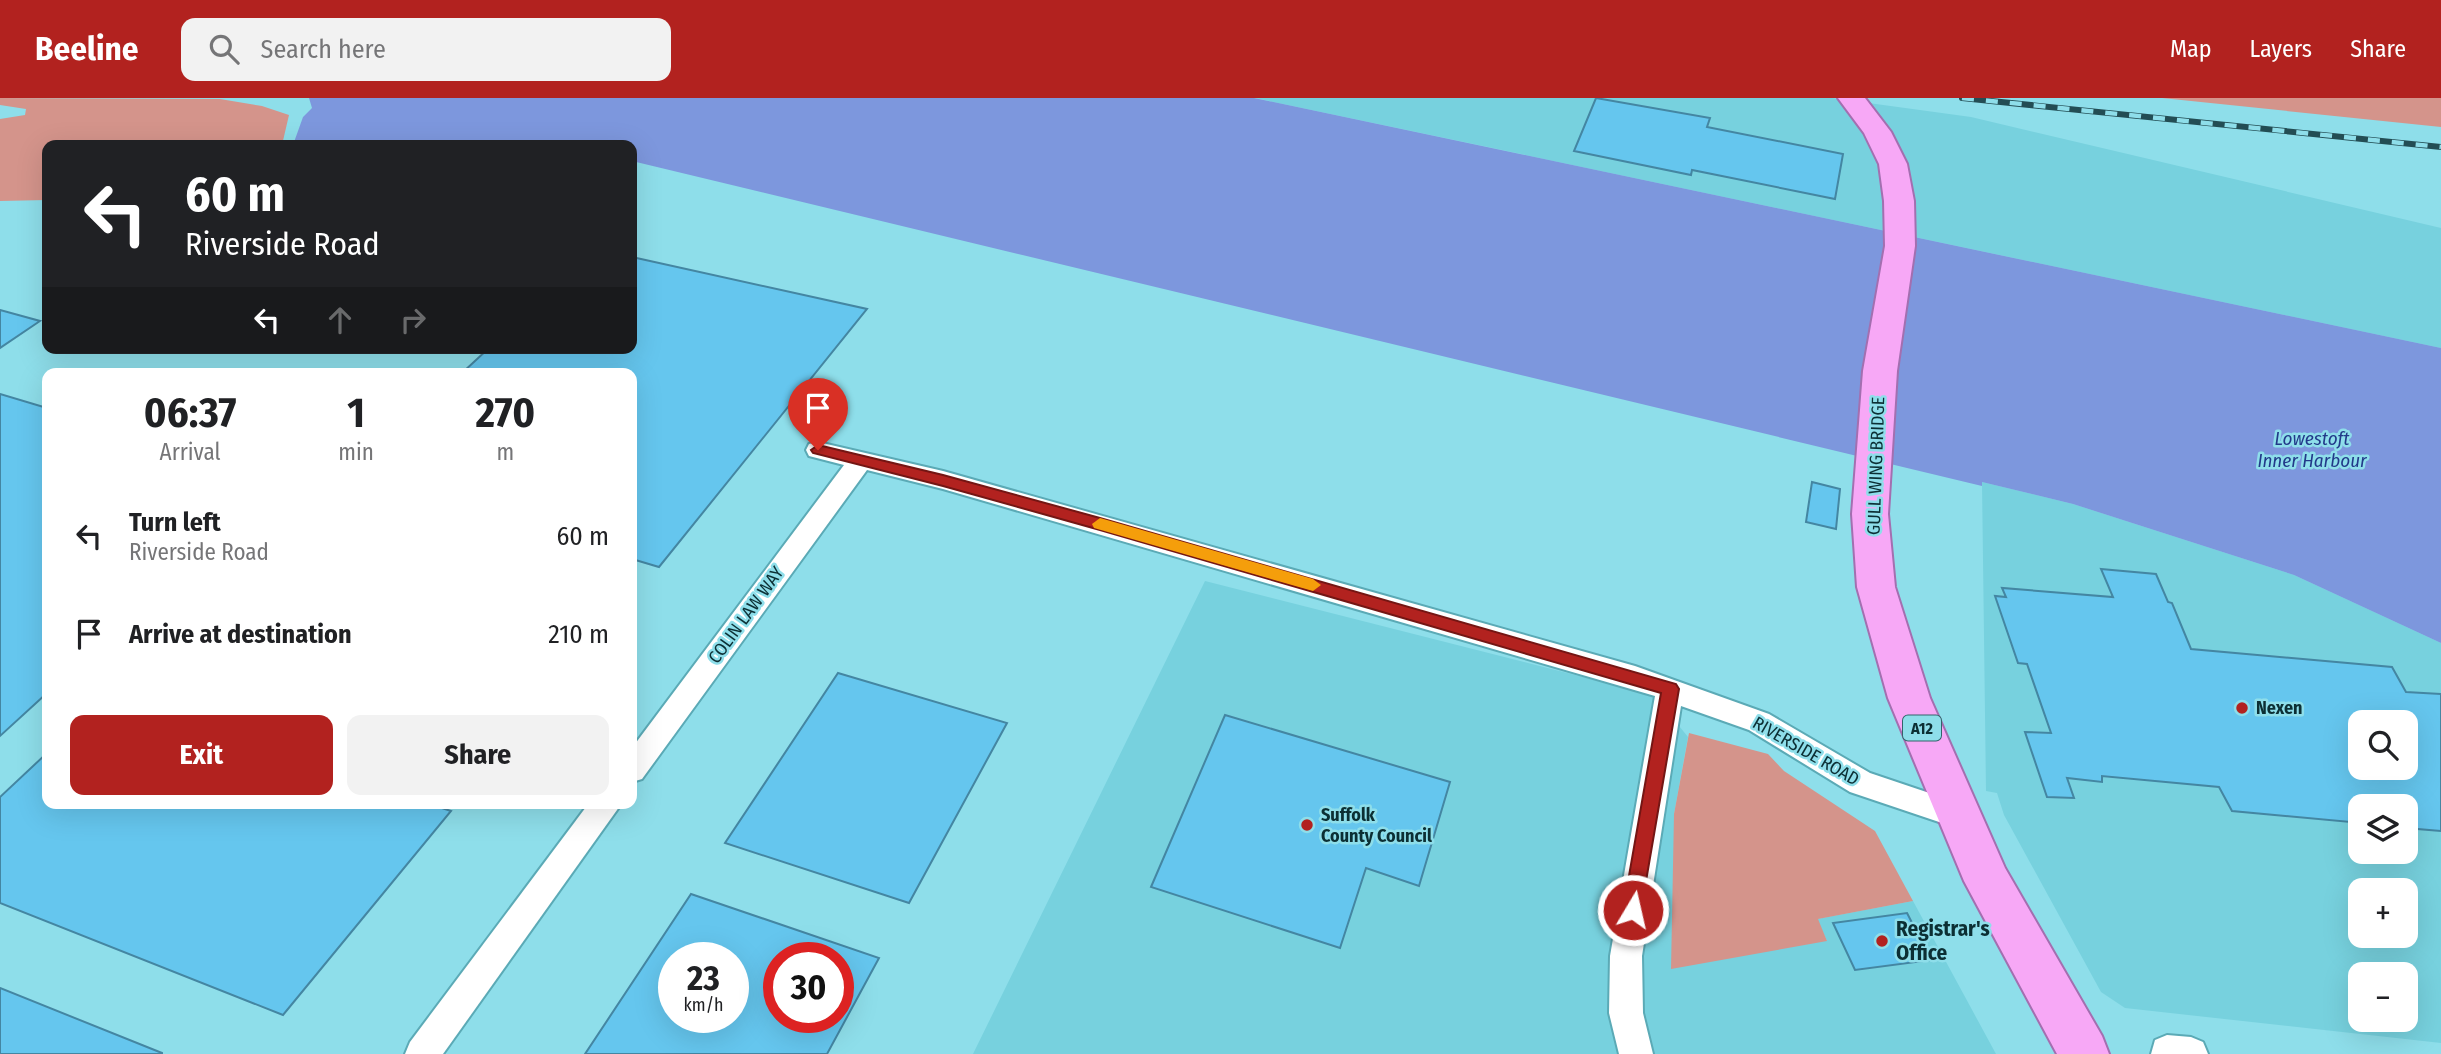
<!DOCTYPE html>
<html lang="en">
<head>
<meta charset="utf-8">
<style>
  body { margin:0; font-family:"Fira Sans Condensed",sans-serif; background:#f2f2f2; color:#202124; height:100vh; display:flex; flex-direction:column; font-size:26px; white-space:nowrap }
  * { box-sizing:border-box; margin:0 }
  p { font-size:23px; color:#757577 }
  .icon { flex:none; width:38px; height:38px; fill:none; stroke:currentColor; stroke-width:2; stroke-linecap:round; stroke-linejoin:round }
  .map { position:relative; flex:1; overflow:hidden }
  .details { position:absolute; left:42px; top:270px; width:595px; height:441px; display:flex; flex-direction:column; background:#fff; border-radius:14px; box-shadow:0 7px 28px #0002 }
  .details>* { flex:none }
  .guide { position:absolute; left:42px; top:42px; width:595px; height:214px; border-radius:14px; box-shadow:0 7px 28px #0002; background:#202124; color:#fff; overflow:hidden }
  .tools { position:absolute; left:2348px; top:612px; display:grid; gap:14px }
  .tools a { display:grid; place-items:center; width:70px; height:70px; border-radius:14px; background:#fff; box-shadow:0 7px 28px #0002; font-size:35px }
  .speed { position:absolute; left:658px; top:844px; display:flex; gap:14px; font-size:35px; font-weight:700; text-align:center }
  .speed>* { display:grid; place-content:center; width:91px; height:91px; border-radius:50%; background:#fff; box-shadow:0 7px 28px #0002; line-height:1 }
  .speed small { font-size:18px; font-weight:400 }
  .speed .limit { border:10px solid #d22; background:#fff; color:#111 }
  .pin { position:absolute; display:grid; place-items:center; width:60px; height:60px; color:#fff; margin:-72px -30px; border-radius:50% 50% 50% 0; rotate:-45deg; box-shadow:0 0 7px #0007 }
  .pin .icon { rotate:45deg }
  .me { position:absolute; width:77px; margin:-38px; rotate:9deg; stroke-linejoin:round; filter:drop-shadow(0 0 5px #0008) }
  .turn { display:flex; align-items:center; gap:24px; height:147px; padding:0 28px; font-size:32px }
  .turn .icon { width:91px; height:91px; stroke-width:2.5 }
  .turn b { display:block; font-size:49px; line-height:60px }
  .lanes { display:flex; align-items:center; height:66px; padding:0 28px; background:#0003; justify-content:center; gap:35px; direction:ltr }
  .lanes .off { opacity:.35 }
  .eta { display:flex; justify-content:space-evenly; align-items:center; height:119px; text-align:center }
  .eta b { font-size:42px; font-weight:700; line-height:49px }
  .button { display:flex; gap:14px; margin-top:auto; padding:14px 28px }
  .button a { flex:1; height:80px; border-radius:14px; background:#b2221f; color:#fff; font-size:28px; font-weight:700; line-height:80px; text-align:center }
  .button a+a { background:#f2f2f2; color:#202124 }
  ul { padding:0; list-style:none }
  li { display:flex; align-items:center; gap:21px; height:98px; padding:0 28px }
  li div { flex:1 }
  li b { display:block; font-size:26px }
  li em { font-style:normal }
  header { display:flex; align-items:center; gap:42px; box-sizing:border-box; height:98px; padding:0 35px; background:#b2221f; color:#fff }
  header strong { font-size:33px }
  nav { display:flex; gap:38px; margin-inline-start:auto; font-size:24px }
  .search { width:490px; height:63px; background:#f2f2f2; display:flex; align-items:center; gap:18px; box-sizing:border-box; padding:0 24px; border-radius:14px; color:#757577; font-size:26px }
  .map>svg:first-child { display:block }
</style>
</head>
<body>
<header>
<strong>Beeline</strong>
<div class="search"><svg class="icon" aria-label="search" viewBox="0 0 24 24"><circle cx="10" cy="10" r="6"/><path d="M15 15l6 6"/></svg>Search here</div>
<nav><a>Map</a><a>Layers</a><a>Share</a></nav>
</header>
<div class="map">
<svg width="2441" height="956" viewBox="0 0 2441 956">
  <rect width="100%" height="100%" fill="#8edeea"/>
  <!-- built -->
  <g fill="#77d1de" fill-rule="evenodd">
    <path d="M1255,0H1832L1971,19L2441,130V250Z"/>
    <path d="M1982,384L2073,406L2294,477L2441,545V945L2125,910L2101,894L2004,717L1997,695L1986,693ZM2361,625H2406V670H2361ZM2361,709H2406V754H2361ZM2361,793H2406V838H2361ZM2361,877H2406V922H2361Z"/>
    <path d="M1205,483L1654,597L1688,639L1674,716L1827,843L1817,821L1913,803L1996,956H973Z"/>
  </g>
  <!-- green -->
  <g fill="#d4948b">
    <path d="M0,0L220,1L262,8L289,17L282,47H47V102L0,103V21L25,17L26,11L0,7Z"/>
    <path d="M2162,0H2441V29Z"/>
    <path d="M1689,635L1768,656L1784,673L1875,733L1913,803L1818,821L1827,843L1671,871L1674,716Z"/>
  </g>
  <!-- water -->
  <path fill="#7d97dd" d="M309,0H1254L2441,250V545L2294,477L2073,406L1982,384V388L632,63V47H293L303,19L312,10Z"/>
  <!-- building -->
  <g fill="#65c6ee" stroke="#4486a2" stroke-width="2" fill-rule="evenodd">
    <path d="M1596,0L1710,20L1707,29L1843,56L1835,101L1692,72L1691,77L1574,53Z"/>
    <path d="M632,159L867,211L659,469L632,461V275H462L489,250H632Z"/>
    <path d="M0,212L40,223L0,250Z"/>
    <path d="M0,296L47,310V595L0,638Z"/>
    <path d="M1812,384L1840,391L1836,431L1806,424Z"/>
    <path d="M2101,471L2156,476L2168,504L2172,505L2191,551L2392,569L2406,594L2441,596V733L2406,730V709H2361V725L2232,713L2219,689L2102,678V684L2067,680L2074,700L2047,699L2025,634L2051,635L2027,566L2018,565L1995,498L2006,499L2002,490L2113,499ZM2361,625H2406V670H2361Z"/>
    <path d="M838,575L1007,625L909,805L725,745Z"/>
    <path d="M1225,617L1450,684L1419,788L1366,770L1340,850L1151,789Z"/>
    <path d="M47,655V705H427L451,713L283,917L0,805V699Z"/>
    <path d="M691,796L879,860L827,956H585ZM674,859H733V919H674ZM779,859H838V919H779Z"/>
    <path d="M1907,815L1931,862L1855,872L1833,825Z"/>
    <path d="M0,890L162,955V956H0Z"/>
  </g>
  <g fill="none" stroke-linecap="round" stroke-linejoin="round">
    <defs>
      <g id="minor">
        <path d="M818,344L943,373L1635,568L1769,616L1870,675L1956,704L1960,713L1956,722L1945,726L1850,694L1749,632L1681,608L1642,858L1643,915L1653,956H1619L1609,915L1610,858L1655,598L943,391L867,372L642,681L632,684V650L844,367L809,358L806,352L809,346Z"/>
        <path d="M589,705H622L443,956H405L410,944Z"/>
        <path d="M2167,937L2191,939L2203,944L2208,956H2151L2155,942Z"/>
      </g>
      <path id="trunk" d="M1838,0H1865L1891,34L1907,66L1914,103L1915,148L1897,273L1888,416L1895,489L1930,600L2005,770L2102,938L2109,956H2057L1964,783L1888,600L1857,489L1852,416L1863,273L1885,148L1884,103L1879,66L1864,35Z"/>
    </defs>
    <!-- minor casing -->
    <use href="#minor" stroke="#5baab6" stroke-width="4"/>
    <!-- trunk casing -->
    <use href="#trunk" stroke="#a36fb0" stroke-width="4"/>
    <!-- minor -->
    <use href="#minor" fill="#fff" fill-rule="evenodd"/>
    <!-- trunk -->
    <use href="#trunk" fill="#f7a8f6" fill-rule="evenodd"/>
    <defs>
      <path id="rail" d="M1962,0L2441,49"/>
    </defs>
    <!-- rail casing -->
    <use href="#rail" stroke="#234d54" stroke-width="6"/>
    <!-- rail -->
    <use href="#rail" stroke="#8edeea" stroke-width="4.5" stroke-dasharray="12" stroke-linecap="butt"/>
  </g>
  <!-- route -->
  <path fill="#b2221f" stroke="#741614" stroke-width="2" d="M818,347L943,377L1100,420L1676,586L1679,591L1640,818L1633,821L1626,818L1623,812L1661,595L1100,432L943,388L813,355L811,352Z"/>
  <!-- slow -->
  <path fill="#f59e0b" d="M1100,420L1313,481L1321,487L1313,493L1094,430L1092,426Z"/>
  <!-- markers -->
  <g fill="#b2221f" stroke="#8edeea" stroke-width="2.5">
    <circle cx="2242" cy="610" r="7"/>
    <circle cx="1307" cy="727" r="7"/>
    <circle cx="1882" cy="843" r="7"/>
  </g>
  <g text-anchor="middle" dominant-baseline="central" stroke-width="5" stroke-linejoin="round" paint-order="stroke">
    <!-- shield labels -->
    <rect fill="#8edeea" stroke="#33646b" stroke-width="2" x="1903" y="617.5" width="38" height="25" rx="5"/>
    <g font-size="16" font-weight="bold" fill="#0c2f34">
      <text x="1922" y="630">A12</text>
    </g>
    <!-- street labels -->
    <g font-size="18" fill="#0c2f34" stroke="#8edeea">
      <text transform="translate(1876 368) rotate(-88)">GULL WING BRIDGE</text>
      <text transform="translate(746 517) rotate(-54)">COLIN LAW WAY</text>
      <text transform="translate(1806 653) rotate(30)">RIVERSIDE ROAD</text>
    </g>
    <!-- poi labels -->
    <g font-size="18" font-weight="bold" fill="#0c2f34" stroke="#8edeea" text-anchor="start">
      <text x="2256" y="610">Nexen</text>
      <text x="1321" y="717">Suffolk<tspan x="1321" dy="21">County Council</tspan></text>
    </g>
    <!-- water labels -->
    <g font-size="19" font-style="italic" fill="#223989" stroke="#8edeea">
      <text x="2312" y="340">Lowestoft<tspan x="2312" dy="22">Inner Harbour</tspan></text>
    </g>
    <!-- near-poi labels -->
    <g font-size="21" font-weight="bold" fill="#0c2f34" stroke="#8edeea" text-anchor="start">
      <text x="1896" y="831">Registrar's<tspan x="1896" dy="24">Office</tspan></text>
    </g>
  </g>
</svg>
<div class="tools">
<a><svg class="icon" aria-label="search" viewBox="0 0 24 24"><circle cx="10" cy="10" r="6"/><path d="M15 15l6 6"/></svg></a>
<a><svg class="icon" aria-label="layers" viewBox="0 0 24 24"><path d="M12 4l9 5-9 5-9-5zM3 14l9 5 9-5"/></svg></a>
<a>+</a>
<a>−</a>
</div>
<div class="speed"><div>23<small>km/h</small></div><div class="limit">30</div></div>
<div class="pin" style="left:818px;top:352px;background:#d93025"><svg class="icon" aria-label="arrive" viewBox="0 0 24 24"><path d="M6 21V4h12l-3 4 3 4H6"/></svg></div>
<svg class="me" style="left:1633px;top:812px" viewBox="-20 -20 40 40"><circle r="17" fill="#b2221f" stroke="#fff" stroke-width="3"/><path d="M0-11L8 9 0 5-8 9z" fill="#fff"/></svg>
<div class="guide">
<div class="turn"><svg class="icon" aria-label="left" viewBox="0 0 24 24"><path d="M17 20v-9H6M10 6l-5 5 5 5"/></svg><div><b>60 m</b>Riverside Road</div></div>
<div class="lanes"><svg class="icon" aria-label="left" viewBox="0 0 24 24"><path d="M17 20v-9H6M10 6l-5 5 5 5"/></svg><svg class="icon off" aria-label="ahead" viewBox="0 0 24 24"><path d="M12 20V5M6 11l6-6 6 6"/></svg><svg class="icon off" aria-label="right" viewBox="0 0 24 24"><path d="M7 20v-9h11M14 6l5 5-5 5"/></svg></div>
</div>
<section class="details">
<div class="eta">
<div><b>06:37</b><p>Arrival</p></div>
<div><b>1</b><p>min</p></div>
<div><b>270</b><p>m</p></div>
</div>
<ul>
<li><svg class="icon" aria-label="left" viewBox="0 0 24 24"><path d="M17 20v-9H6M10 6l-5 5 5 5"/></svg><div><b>Turn left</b><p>Riverside Road</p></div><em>60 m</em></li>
<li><svg class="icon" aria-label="arrive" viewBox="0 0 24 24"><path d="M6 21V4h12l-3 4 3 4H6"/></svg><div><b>Arrive at destination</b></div><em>210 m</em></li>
</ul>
<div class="button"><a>Exit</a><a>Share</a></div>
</section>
</div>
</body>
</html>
